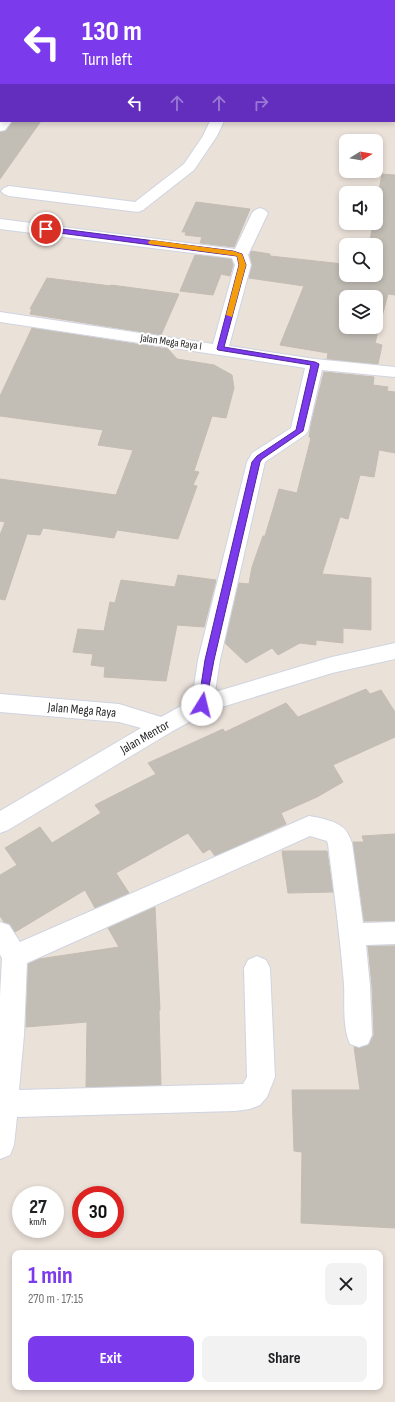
<!DOCTYPE html>
<html lang="en">
<head>
<meta charset="utf-8">
<style>
  body { margin:0; font-family:"Sofia Sans Condensed",sans-serif; background:#f2f2f2; color:#202124; height:100vh; display:flex; flex-direction:column; font-size:15px; white-space:nowrap }
  * { box-sizing:border-box; margin:0 }
  p { font-size:13px; color:#757577 }
  .icon { flex:none; width:22px; height:22px; fill:none; stroke:currentColor; stroke-width:2; stroke-linecap:round; stroke-linejoin:round }
  .map { position:relative; flex:1; overflow:hidden }
  .details { position:absolute; left:12px; top:1250px; width:371px; height:140px; display:flex; flex-direction:column; background:#fff; border-radius:8px; box-shadow:0 2px 6px #0003 }
  .details>* { flex:none }
  .banner { position:absolute; left:0px; top:0px; width:395px; height:122px; box-shadow:0 2px 6px #0003; background:#7c3aed; color:#fff; overflow:hidden }
  .needle { width:26px; rotate:79deg }
  .tools { position:absolute; left:339px; top:134px; display:grid; gap:8px }
  .tools a { display:grid; place-items:center; width:44px; height:44px; border-radius:8px; background:#fff; box-shadow:0 2px 6px #0003; font-size:20px }
  .speed { position:absolute; left:12px; top:1186px; display:flex; gap:8px; font-size:20px; font-weight:700; text-align:center }
  .speed>* { display:grid; place-content:center; width:52px; height:52px; border-radius:50%; background:#fff; box-shadow:0 2px 6px #0003; line-height:1 }
  .speed small { font-size:10px; font-weight:400 }
  .speed .limit { border:6px solid #d22; background:#fff; color:#111 }
  .pin { position:absolute; display:grid; place-items:center; width:34px; height:34px; color:#fff; margin:-17px; border:2px solid #fff; border-radius:50%; box-shadow:0 1px 4px #0007 }
  .me { position:absolute; width:44px; margin:-22px; rotate:9deg; stroke-linejoin:round; filter:drop-shadow(0 0 3px #0008) }
  .turn { display:flex; align-items:center; gap:14px; height:84px; padding:0 16px; font-size:18px }
  .turn .icon { width:52px; height:52px; stroke-width:2.5 }
  .turn b { display:block; font-size:28px; line-height:34px }
  .lanes { display:flex; align-items:center; height:38px; padding:0 16px; background:#0003; justify-content:center; gap:20px; direction:ltr }
  .lanes .off { opacity:.35 }
  .round { display:grid; place-items:center; flex:none; width:42px; height:42px; border-radius:8px; background:#f2f2f2 }
  .headline { display:flex; align-items:center; justify-content:space-between; height:68px; padding:0 16px }
  h1 { font-size:24px; font-weight:700; line-height:30px; color:#7c3aed }
  .button { display:flex; gap:8px; margin-top:auto; padding:8px 16px }
  .button a { flex:1; height:46px; border-radius:8px; background:#7c3aed; color:#fff; font-size:16px; font-weight:700; line-height:46px; text-align:center }
  .button a+a { background:#f2f2f2; color:#202124 }
  .map>svg:first-child { display:block }
</style>
</head>
<body>
<div class="map">
<svg width="395" height="1402" viewBox="0 0 395 1402">
  <rect width="100%" height="100%" fill="#eae1d9"/>
  <!-- building -->
  <g fill="#c2bdb5" stroke="#c5bdb3" fill-rule="evenodd">
    <path d="M13,121H41L0,179V132L6,131Z"/>
    <path d="M382,174L395,175V295L388,294L375,343L382,345L378,364L327,359L328,353L280,345L304,286L249,278L252,265L250,255L251,251L270,254V256L343,264L346,257V275H376V245H351L353,239L370,241L373,223H376V208ZM346,297H376V327H346Z"/>
    <path d="M196,202L250,209L234,247L200,243L202,237L185,235L186,232H182Z"/>
    <path d="M195,255L231,259L233,265L230,276L221,274L213,295L180,291Z"/>
    <path d="M47,278L111,286V285L179,294L161,335L30,314L32,309H30Z"/>
    <path d="M32,328L168,349L177,359L214,365L232,375L234,388L226,418L212,416L194,471L199,472L193,485L197,486L178,539L117,530L114,538L43,528L40,535L27,534L5,600L0,599V535L5,522L0,521V479L116,495L133,450L98,445L103,430L0,416V396Z"/>
    <path d="M324,372L374,377L373,385L388,387L387,391L395,392V453L379,450L374,477L360,475L348,519L340,517L322,574L371,578V630L343,628V643L316,640V645L300,643L278,655L272,648L246,663L225,643L239,583L249,584L252,567L263,536H265L279,489L297,493L311,438L309,437L312,420Z"/>
    <path d="M178,575L216,580L204,627L177,625L166,681L104,677L105,667L91,665L93,654L73,652L78,629L104,631L110,602L115,603L121,580L175,587Z"/>
    <path d="M366,689L370,694L381,690L395,712V737L333,765L343,782L317,797L281,813L286,824L215,856L210,849L203,853L188,833L116,873L129,893L95,908L85,890L15,932L10,924L4,922L0,916V875L17,865L5,848L40,827L52,843L101,813L95,805L156,774L148,763L223,729L225,732L286,703L298,717Z"/>
    <path d="M395,834V921H364L353,842H364L362,836Z"/>
    <path d="M282,851H327L333,892L288,893Z"/>
    <path d="M155,907L160,1010L159,1011L161,1085L86,1087L87,1022L26,1027L28,964L39,959L119,947L108,928Z"/>
    <path d="M368,946H395V1228L301,1223L302,1152L294,1151L292,1090H360L354,1047L359,1048L368,1045L374,1035L372,986Z"/>
  </g>
  <g fill="none" stroke-linecap="round" stroke-linejoin="round">
    <defs>
      <g id="minor">
        <path d="M45,0H58L45,1Z"/>
        <rect x="86" y="0" width="25" height="1"/>
        <path d="M177,0H190L177,1Z"/>
        <rect x="309" y="0" width="19" height="1"/>
        <rect x="394" y="7" width="1" height="8"/>
        <rect x="0" y="48" width="1" height="8"/>
        <rect x="394" y="55" width="1" height="8"/>
        <rect x="0" y="97" width="1" height="8"/>
        <path d="M0,118L1,121H12L5,130L0,131Z"/>
        <path d="M210,121H224L217,136L194,170L143,210L138,212L9,196L4,194L1,191L4,188L9,186L135,202L184,164L203,136Z"/>
        <path d="M260,208L265,210L268,213L248,255L251,265L229,346L315,359L395,367V377L322,370L308,431L305,435L265,462L220,660L215,692L332,657L395,643V659L332,673L209,711L171,732L8,830L0,833V811L141,728L119,722L0,712V694L119,704L161,717L192,700L198,660L247,462L252,453L291,428L305,368L0,322V312L213,344L235,265L232,258L0,229V219L235,249L252,213L255,210Z"/>
        <path d="M309,816C320,818 333,820 342,827C347,830 350,838 352,843L363,923L395,922V944L366,945L370,986L372,1035L368,1044L359,1047L350,1044C342,1026 345,1003 344,984C340,937 334,890 328,844L327,841L310,836L27,963L24,1035L19,1090L243,1084L247,1077L244,968L248,960L257,956L266,960L270,968L275,1077L267,1097L260,1105L250,1109L235,1111L17,1117L14,1145L10,1155L0,1159V996L2,958L0,955V922L9,925L20,942Z"/>
      </g>
    </defs>
    <!-- minor casing -->
    <use href="#minor" stroke="#cfd4e1" stroke-width="2"/>
    <!-- minor -->
    <use href="#minor" fill="#fff" fill-rule="evenodd"/>
  </g>
  <!-- route -->
  <path fill="#7c3aed" stroke="#51269a" d="M46,227L233,251L242,254L246,265L224,347L315,362L319,364L303,431L262,459L260,462L214,660L205,708L202,709L198,705L205,660L252,462L257,456L296,430L311,365L218,350L217,349L239,265L237,256L44,231L43,229Z"/>
  <!-- slow -->
  <path fill="#f59e0b" d="M151,240L233,251L242,254L246,265L232,317L226,315L239,265L237,256L149,244L148,242Z"/>
  <g text-anchor="middle" dominant-baseline="central" stroke-width="4" stroke-linejoin="round" paint-order="stroke">
    <!-- far-street labels -->
    <g font-size="11" fill="#282828" stroke="#fff">
      <text transform="translate(171 342) rotate(8)">Jalan Mega Raya I</text>
    </g>
    <!-- street labels -->
    <g font-size="13" fill="#282828" stroke="#fff">
      <text transform="translate(82 710) rotate(5)">Jalan Mega Raya</text>
      <text transform="translate(145 737) rotate(-30)">Jalan Mentor</text>
    </g>
  </g>
</svg>
<div class="tools">
<a><svg class="needle" viewBox="-14 -14 28 28"><path d="M0-13l5 13h-10z" fill="#e53935"/><path d="M0 13l5-13h-10z" fill="#757577"/></svg></a>
<a><svg class="icon" aria-label="sound" viewBox="0 0 24 24"><path d="M4 9h4l5-4v14l-5-4H4zM17 9q2 3 0 6"/></svg></a>
<a><svg class="icon" aria-label="search" viewBox="0 0 24 24"><circle cx="10" cy="10" r="6"/><path d="M15 15l6 6"/></svg></a>
<a><svg class="icon" aria-label="layers" viewBox="0 0 24 24"><path d="M12 4l9 5-9 5-9-5zM3 14l9 5 9-5"/></svg></a>
</div>
<div class="speed"><div>27<small>km/h</small></div><div class="limit">30</div></div>
<div class="pin" style="left:46px;top:229px;background:#d93025"><svg class="icon" aria-label="arrive" viewBox="0 0 24 24"><path d="M6 21V4h12l-3 4 3 4H6"/></svg></div>
<svg class="me" style="left:202px;top:705px" viewBox="-20 -20 40 40"><circle r="19" fill="#fff"/><path d="M0-13L10 11 0 6-10 11z" fill="#7c3aed"/></svg>
<div class="banner">
<div class="turn"><svg class="icon" aria-label="left" viewBox="0 0 24 24"><path d="M17 20v-9H6M10 6l-5 5 5 5"/></svg><div><b>130 m</b>Turn left</div></div>
<div class="lanes"><svg class="icon" aria-label="left" viewBox="0 0 24 24"><path d="M17 20v-9H6M10 6l-5 5 5 5"/></svg><svg class="icon off" aria-label="ahead" viewBox="0 0 24 24"><path d="M12 20V5M6 11l6-6 6 6"/></svg><svg class="icon off" aria-label="ahead" viewBox="0 0 24 24"><path d="M12 20V5M6 11l6-6 6 6"/></svg><svg class="icon off" aria-label="right" viewBox="0 0 24 24"><path d="M7 20v-9h11M14 6l5 5-5 5"/></svg></div>
</div>
<section class="details">
<div class="headline"><div><h1>1 min</h1><p>270 m · 17:15</p></div><a class="round"><svg class="icon" aria-label="close" viewBox="0 0 24 24"><path d="M6 6l12 12M18 6L6 18"/></svg></a></div>
<div class="button"><a>Exit</a><a>Share</a></div>
</section>
</div>
</body>
</html>
